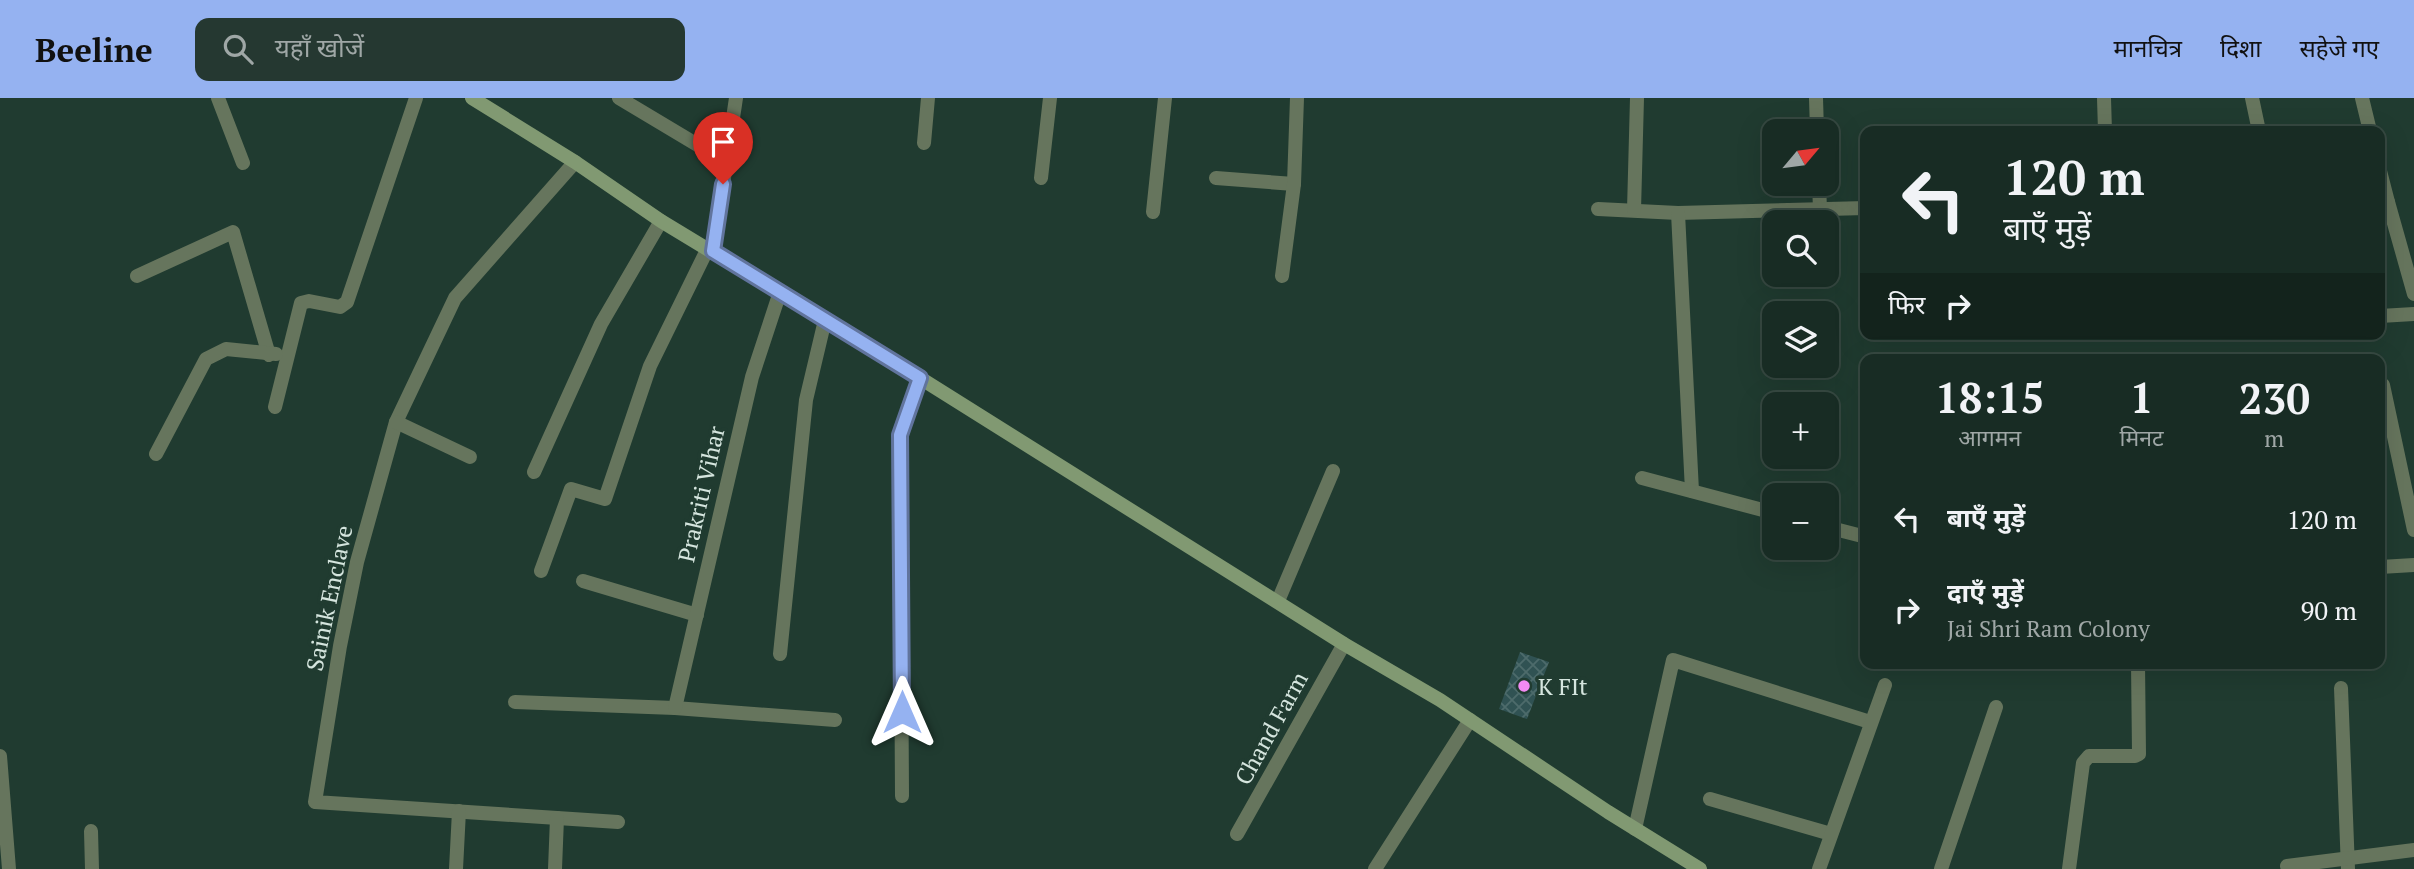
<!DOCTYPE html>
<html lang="hi">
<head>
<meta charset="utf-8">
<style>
  body { margin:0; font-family:"PT Serif","Noto Sans Devanagari",serif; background:#253831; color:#f1f3f6; height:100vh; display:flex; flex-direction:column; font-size:26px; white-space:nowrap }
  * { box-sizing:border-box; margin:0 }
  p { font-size:23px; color:#9fa7a6 }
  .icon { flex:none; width:38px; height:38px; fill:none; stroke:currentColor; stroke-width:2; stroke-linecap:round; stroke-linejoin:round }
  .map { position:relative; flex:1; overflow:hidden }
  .panel { position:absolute; left:1860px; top:256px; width:525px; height:315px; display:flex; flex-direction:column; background:#182c24; border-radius:14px; box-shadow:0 7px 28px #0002,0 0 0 2px #364841 }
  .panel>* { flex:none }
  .guide { position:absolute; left:1860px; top:28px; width:525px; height:214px; border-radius:14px; box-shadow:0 7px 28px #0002,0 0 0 2px #364841; background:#182c24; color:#f1f3f6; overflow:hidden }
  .needle { width:46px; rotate:61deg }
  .fabs { position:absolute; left:1762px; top:21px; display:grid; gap:14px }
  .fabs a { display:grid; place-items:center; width:77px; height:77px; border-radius:14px; background:#182c24; box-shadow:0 7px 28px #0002,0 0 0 2px #364841; font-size:35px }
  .pin { position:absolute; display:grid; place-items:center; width:60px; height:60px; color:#fff; margin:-72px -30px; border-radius:50% 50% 50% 0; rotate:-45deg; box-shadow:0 0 7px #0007 }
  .pin .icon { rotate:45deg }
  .me { position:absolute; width:77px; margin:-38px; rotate:0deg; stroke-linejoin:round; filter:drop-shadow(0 0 5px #0008) }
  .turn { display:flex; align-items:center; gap:24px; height:147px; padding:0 28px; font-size:32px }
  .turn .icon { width:91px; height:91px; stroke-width:2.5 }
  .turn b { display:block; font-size:49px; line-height:60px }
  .then { display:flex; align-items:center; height:66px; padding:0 28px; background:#0003; gap:14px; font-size:26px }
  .eta { display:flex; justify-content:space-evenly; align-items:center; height:119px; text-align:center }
  .eta b { font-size:42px; font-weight:700; line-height:49px }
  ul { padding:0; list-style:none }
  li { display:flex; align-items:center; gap:21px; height:91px; padding:0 28px }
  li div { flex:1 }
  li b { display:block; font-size:26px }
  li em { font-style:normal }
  header { display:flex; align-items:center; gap:42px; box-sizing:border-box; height:98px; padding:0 35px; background:#95b2f1; color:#111 }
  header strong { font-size:33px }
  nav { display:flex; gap:38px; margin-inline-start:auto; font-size:24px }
  .search { width:490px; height:63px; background:#253831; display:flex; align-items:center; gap:18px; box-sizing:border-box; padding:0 24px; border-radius:14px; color:#9fa7a6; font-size:26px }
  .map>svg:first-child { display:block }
</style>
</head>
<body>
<header>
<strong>Beeline</strong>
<div class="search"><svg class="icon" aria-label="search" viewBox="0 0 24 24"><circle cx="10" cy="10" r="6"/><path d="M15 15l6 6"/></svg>यहाँ खोजें</div>
<nav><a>मानचित्र</a><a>दिशा</a><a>सहेजे गए</a></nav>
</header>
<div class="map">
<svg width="2414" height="771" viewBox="0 0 2414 771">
  <defs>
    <pattern id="building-cross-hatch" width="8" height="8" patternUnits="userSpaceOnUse" patternTransform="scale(1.75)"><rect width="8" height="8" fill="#305253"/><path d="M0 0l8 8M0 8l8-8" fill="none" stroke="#4d6b6b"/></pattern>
  </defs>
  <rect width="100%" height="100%" fill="#203b30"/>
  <!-- building -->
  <path fill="url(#building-cross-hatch)" d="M1520,554L1549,564L1527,621L1499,611Z"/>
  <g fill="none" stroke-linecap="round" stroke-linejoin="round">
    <!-- street -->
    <g stroke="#66755d" stroke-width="14">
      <path d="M218,0L243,65"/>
      <path d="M619,0L726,64"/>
      <path d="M1816,0L1817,33"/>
      <path d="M2104,0L2105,33"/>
      <path d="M2252,0L2259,33"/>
      <path d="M2362,0L2370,33"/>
      <path d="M924,45L928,0"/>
      <path d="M575,64L455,200L396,324L357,464L340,548L315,704L618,724"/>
      <path d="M2380,73L2388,104"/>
      <path d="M1041,80L1050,0"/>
      <path d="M1216,80L1294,86"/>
      <path d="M1819,86L1820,111"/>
      <path d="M2380,104H2388L2414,196"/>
      <path d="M1598,111L1678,115L1866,110"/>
      <path d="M1634,112L1637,0"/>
      <path d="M1153,114L1165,0"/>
      <path d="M1678,115L1692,393"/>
      <path d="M713,153L736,0"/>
      <path d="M137,178L233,134L269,257"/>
      <path d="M1282,178L1294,86L1297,0"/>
      <path d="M2380,218L2414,216"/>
      <path d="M2383,287L2414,432"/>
      <path d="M275,309L301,205L309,203L340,209L347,204L416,0"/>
      <path d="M396,324L470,359"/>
      <path d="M156,356L206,261L226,251L276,256"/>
      <path d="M534,374L601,226L661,123"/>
      <path d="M1642,380L1774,415"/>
      <path d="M1827,429L1866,439"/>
      <path d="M2380,469L2414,467"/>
      <path d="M541,473L571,391L605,401L650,268L708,150"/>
      <path d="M583,483L697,517"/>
      <path d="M1278,503L1333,373"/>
      <path d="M780,556L806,302L825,222"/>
      <path d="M2341,590L2348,771"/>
      <path d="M515,604L675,610L835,622"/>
      <path d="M675,610L752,279L780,194"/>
      <path d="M0,658L9,771"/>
      <path d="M902,698L900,337L920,280"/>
      <path d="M1710,701L1831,736"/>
      <path d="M1635,731L1673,562L1870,624"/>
      <path d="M91,733L92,771"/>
      <path d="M1237,736L1344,546"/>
      <path d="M2287,768L2414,752"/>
      <path d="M456,771L459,713"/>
      <path d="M555,771L557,720"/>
      <path d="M1375,771L1470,622"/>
      <path d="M1819,771L1885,587"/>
      <path d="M1941,771L1996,609"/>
      <path d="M2069,771L2083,665L2089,658H2135L2139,656L2138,565"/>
    </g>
    <!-- secondary -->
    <path stroke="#819972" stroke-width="14" d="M472,0L575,64L661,123L920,280L1344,546L1440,602L1608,714L1700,771"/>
  </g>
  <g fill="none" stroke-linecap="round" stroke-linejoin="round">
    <defs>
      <path id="route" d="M723,86L713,153L920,280L900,337L902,614"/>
    </defs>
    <!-- route casing -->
    <use href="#route" stroke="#61749d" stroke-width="18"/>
    <!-- route -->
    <use href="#route" stroke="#95b2f1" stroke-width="12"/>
  </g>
  <!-- markers -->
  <circle fill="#f28af3" stroke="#203b30" stroke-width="2.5" cx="1524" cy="588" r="7"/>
  <g text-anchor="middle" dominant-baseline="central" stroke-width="7" stroke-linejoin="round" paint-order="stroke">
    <!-- street labels -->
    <g font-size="23" fill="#d5e5de" stroke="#203b30">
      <text transform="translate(701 396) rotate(-77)">Prakriti Vihar</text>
      <text transform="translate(329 500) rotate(-78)">Sainik Enclave</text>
      <text transform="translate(1271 630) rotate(-61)">Chand Farm</text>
    </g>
    <!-- poi labels -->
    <g font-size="23" fill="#d5e5de" stroke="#203b30" text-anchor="start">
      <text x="1538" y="588">K FIt</text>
    </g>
  </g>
</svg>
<div class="fabs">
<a><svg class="needle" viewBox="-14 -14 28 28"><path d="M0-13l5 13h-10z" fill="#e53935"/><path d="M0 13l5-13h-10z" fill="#9fa7a6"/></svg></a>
<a><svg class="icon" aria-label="search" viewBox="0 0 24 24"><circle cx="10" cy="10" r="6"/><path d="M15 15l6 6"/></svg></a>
<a><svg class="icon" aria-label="layers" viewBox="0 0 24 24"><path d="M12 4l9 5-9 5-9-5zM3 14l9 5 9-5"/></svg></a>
<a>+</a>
<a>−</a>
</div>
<div class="pin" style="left:723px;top:86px;background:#d93025"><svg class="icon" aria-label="arrive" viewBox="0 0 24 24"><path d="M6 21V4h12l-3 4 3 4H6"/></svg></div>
<svg class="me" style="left:902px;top:614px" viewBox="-20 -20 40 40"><path d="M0-17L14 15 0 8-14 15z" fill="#95b2f1" stroke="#fff" stroke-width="4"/></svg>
<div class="guide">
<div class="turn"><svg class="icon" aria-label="left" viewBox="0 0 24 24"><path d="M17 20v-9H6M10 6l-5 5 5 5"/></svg><div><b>120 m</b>बाएँ मुड़ें</div></div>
<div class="then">फिर<svg class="icon" aria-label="right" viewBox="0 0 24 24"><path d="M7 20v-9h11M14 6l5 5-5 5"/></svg></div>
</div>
<section class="panel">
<div class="eta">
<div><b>18:15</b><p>आगमन</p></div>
<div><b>1</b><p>मिनट</p></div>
<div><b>230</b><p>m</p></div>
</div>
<ul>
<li><svg class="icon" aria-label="left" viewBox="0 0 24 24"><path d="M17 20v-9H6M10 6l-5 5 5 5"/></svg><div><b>बाएँ मुड़ें</b></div><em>120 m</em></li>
<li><svg class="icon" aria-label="right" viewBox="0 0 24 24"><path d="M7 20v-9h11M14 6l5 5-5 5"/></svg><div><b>दाएँ मुड़ें</b><p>Jai Shri Ram Colony</p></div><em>90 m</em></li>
</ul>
</section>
</div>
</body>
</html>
